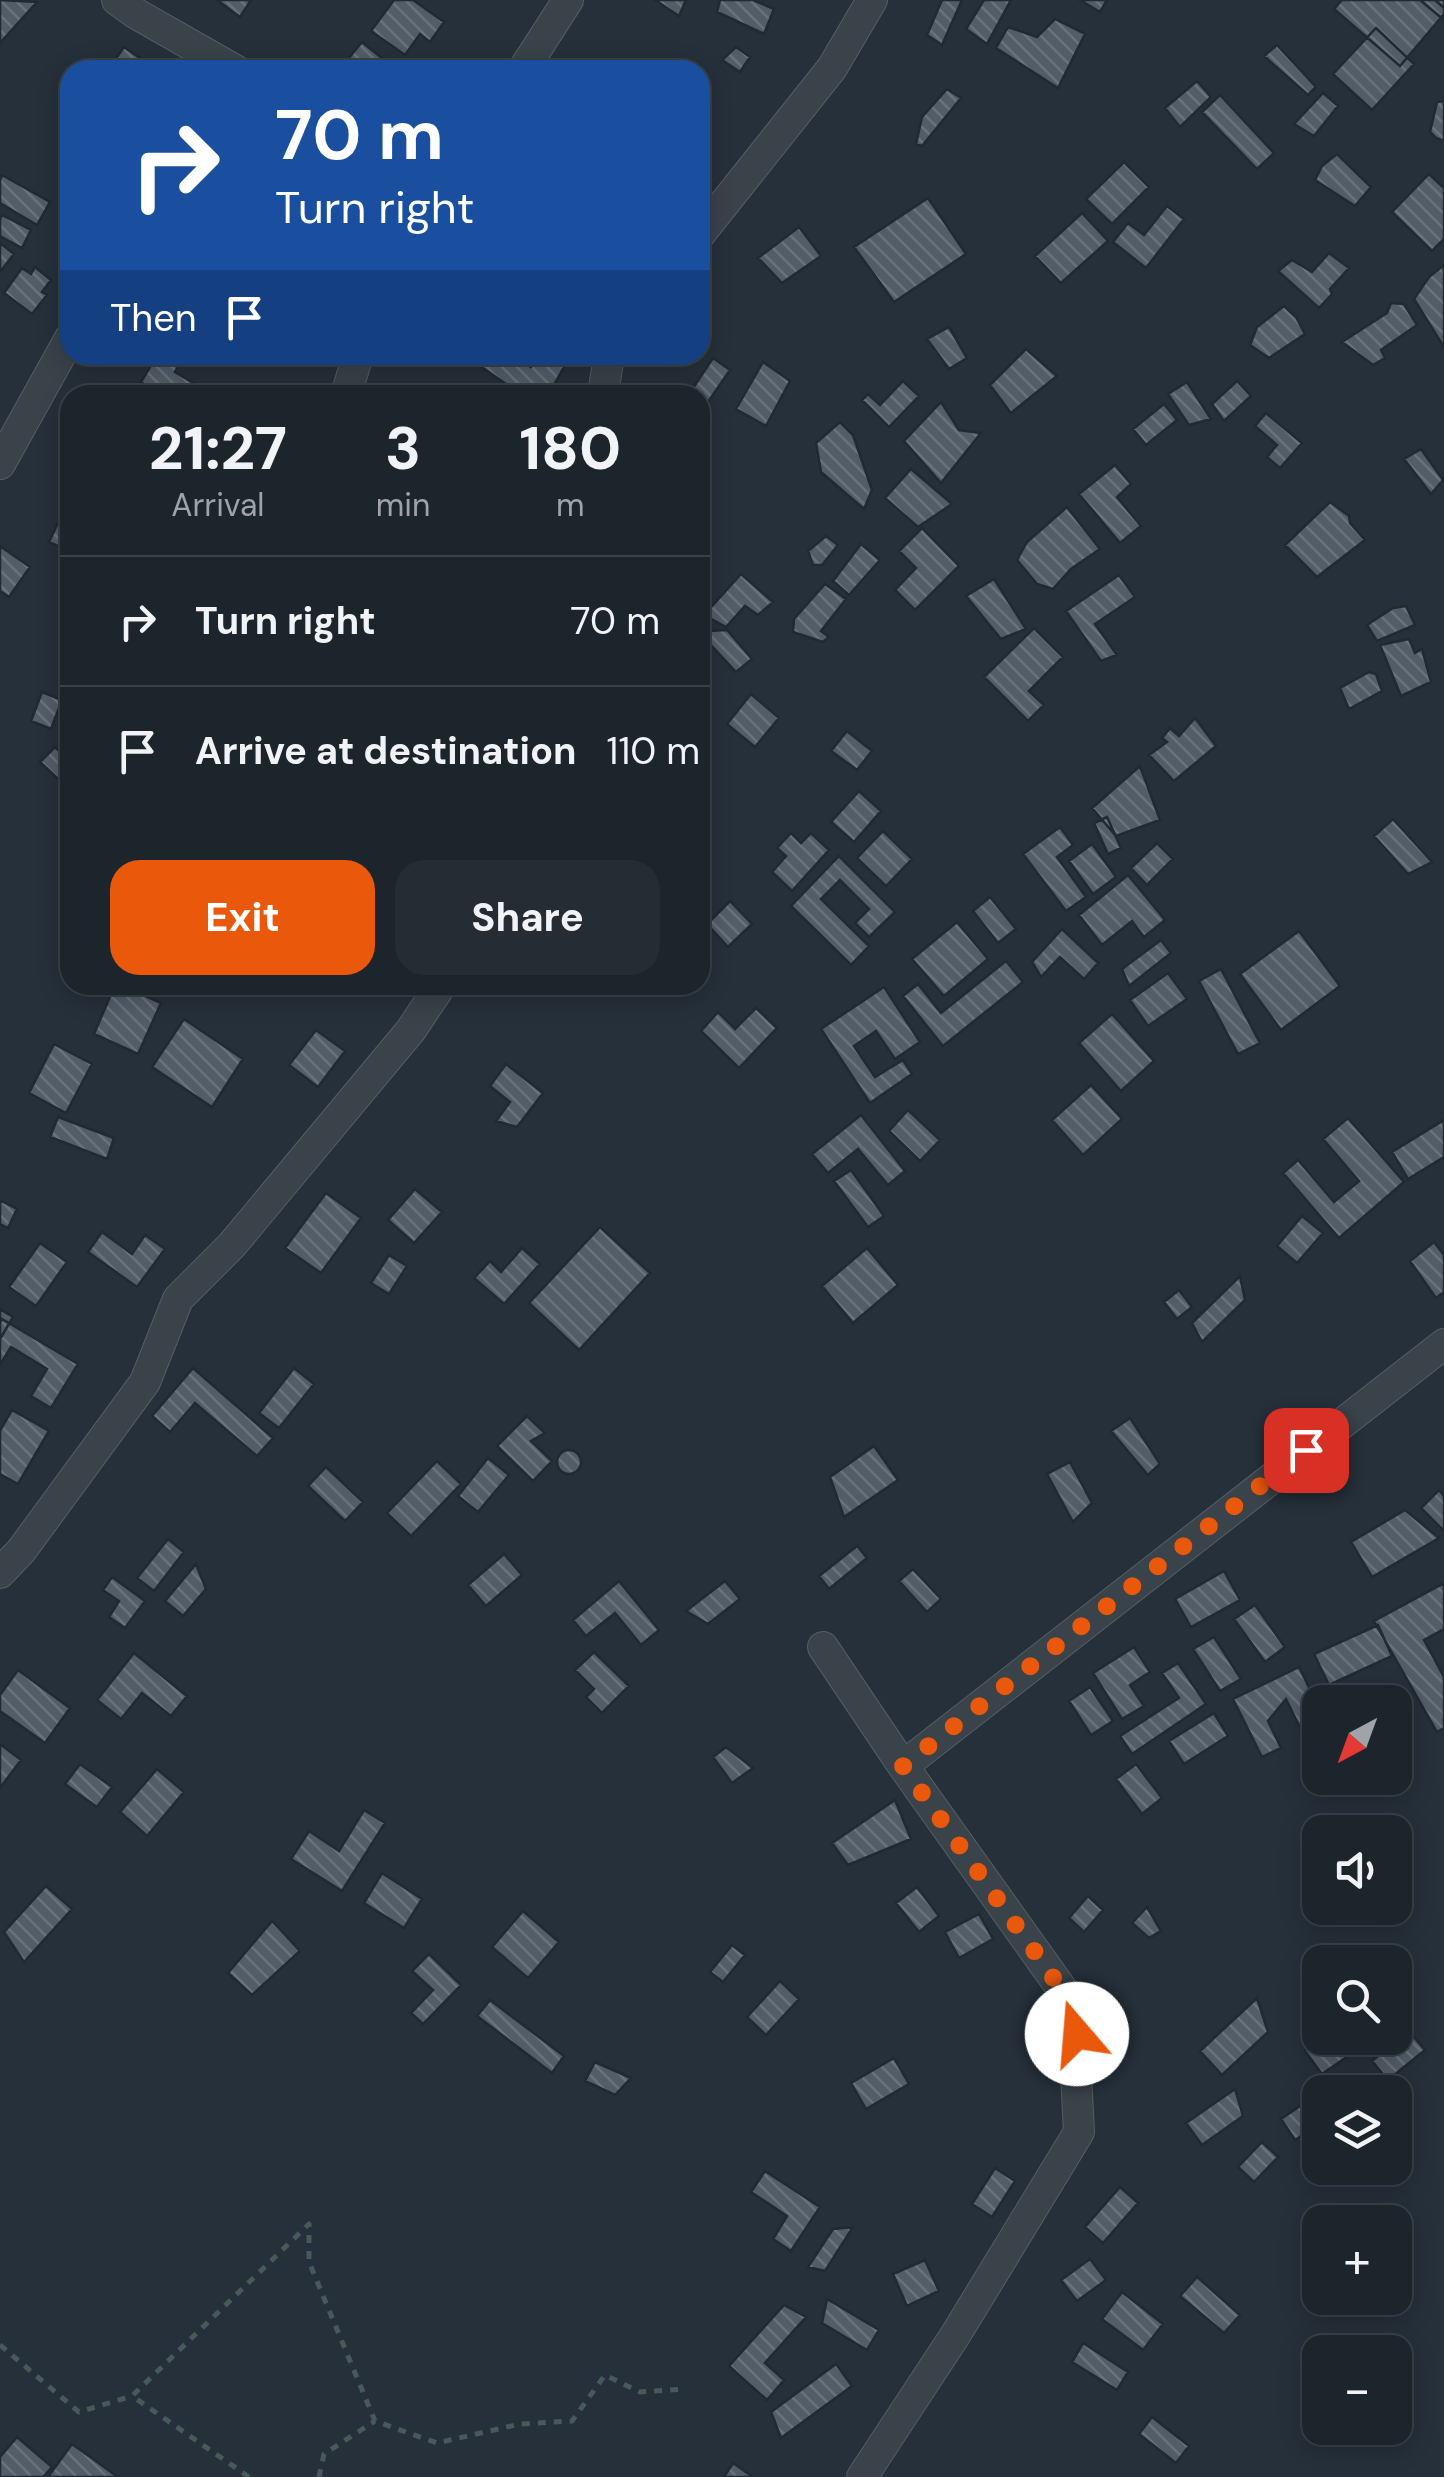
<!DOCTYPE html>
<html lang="en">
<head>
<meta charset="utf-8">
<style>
	:root { --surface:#1c242c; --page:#252c34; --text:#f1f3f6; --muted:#a0a4a9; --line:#3a4148; --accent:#ea580c }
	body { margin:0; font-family:"DM Sans",sans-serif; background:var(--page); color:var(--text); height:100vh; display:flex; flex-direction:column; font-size:38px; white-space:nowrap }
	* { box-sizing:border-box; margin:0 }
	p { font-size:32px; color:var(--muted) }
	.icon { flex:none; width:55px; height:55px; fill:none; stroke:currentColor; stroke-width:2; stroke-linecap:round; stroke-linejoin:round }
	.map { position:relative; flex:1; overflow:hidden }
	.details { position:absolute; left:60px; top:385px; width:650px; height:610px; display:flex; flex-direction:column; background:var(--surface); border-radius:30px; box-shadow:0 5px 25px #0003,0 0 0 2px var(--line) }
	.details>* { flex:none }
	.guide { position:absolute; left:60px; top:60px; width:650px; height:305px; border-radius:30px; box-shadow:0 5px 25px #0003,0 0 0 2px var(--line); background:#1a4fa0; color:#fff; overflow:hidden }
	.needle { width:65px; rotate:221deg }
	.fabs { position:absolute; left:1302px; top:1685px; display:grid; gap:20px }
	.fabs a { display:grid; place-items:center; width:110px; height:110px; border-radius:20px; background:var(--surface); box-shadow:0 5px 25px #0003,0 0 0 2px var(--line); font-size:50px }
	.pin { position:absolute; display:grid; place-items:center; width:85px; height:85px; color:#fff; margin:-42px; border-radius:20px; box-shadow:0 5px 15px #0006 }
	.me { position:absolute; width:110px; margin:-55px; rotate:342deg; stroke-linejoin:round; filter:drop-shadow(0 0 8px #0008) }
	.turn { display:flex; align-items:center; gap:35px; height:210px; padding:0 50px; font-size:45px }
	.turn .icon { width:130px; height:130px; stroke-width:2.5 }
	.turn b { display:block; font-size:70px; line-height:85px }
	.then { display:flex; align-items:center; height:95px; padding:0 50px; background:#0003; gap:20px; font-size:38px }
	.eta { display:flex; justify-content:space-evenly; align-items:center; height:170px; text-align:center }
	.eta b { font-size:60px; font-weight:700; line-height:70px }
	.cta { display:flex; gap:20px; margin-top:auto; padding:20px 50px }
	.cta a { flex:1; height:115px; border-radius:30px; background:var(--accent); color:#fff; font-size:40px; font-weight:700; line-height:115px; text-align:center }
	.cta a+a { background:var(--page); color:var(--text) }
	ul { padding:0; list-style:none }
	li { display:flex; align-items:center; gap:30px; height:130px; padding:0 50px; border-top:2px solid var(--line) }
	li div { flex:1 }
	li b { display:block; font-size:38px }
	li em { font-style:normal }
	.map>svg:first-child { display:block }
</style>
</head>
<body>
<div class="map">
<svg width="1444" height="2477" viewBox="0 0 1444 2477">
	<defs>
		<pattern id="building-back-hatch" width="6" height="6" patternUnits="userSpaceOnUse" patternTransform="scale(2.5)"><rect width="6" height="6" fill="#525d68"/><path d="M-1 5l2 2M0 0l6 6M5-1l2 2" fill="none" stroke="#69727c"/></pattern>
	</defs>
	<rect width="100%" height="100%" fill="#26303a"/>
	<path fill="url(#building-back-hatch)" stroke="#212931" stroke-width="2.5" d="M0 0 37 2 0 43Z
		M217 0H251L240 17Z
		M394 0H413L444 22 430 42 420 34 405 55 371 31Z
		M655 0H686L679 16Z
		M720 0H753L774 9 764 34 717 12Z
		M942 0H962L942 45 927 35Z
		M984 0H1011L987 44 966 29Z
		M1080 0H1107L1100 12Z
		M1342 0H1435L1444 8V14L1400 66 1334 9Z
		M1420 0H1444V20Z
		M1055 19 1085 34 1058 88 996 48 1008 27 1037 37Z
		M1376 28 1414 64 1372 110 1333 74Z
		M362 42 393 67 390 70H339Z
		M1277 45 1316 87 1308 95 1264 56Z
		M124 47 157 70H108Z
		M736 47 750 57 740 72 722 60Z
		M1197 81 1211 97 1180 127 1165 108Z
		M947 89 961 98 922 146 916 144 922 117Z
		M1323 93 1338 106 1314 136 1294 124Z
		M1220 95 1274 153 1257 169 1202 112Z
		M1444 101V141L1436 138 1430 132 1437 102Z
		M1337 154 1371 187 1355 206 1315 180 1322 166Z
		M1124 162 1149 187 1112 224 1086 199Z
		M1429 174 1444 188V239L1432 251 1392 212Z
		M2 175 50 202 37 225 0 203V180Z
		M928 198 966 254 894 302 854 247Z
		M1167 206 1184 219 1146 268 1113 242 1128 223 1144 235Z
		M70 207V230L60 224Z
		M1082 213 1108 241 1061 283 1035 256Z
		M2 215 31 230 22 248 0 236V219Z
		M799 227 821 256 782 283 758 258Z
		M0 243 14 254 0 272Z
		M1329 253 1349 268 1330 289 1332 294 1319 308 1278 271 1292 260 1312 272Z
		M1444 265V347L1414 299 1429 277Z
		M35 267 51 280 42 292 47 295 32 314 4 293 22 268 31 274Z
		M1391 303 1404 304 1417 325 1381 350 1385 358 1373 365 1342 342 1387 313Z
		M1284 306 1296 317 1305 334 1269 358 1250 345 1257 327Z
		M949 327 967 358 949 369 927 339Z
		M1026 349 1057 376 1011 413 990 385Z
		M157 355H184L175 372 195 384 188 395H163L141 382Z
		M464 355H511L531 367 539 355H571L548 395H522Z
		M713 358 730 370 706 405 700 401V395L689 394Z
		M763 362 790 381 766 426 736 409Z
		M903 381 919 396 889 427 862 400 868 394 880 405Z
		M1237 381 1251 396 1224 421 1212 404Z
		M1187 382 1211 419 1189 425 1168 394Z
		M941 402 959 430 981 433 941 483 904 441Z
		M1164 404 1177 420 1146 445 1133 429Z
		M1266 413 1302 443 1280 468 1267 457 1277 445 1255 426Z
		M840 422 853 435 872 490 864 509 821 472 816 443Z
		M1421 449 1443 480 1431 494 1404 459Z
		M1115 465 1131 484 1117 497 1141 526 1120 543 1079 494Z
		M911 469 952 504 918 527 885 498Z
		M1330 502 1349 516 1350 523 1365 540 1317 577 1285 545Z
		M1067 507 1100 549 1071 569 1053 589 1037 584 1017 560 1027 542Z
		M65 508 70 511V531L62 548 49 542Z
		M922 528 959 566 915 610 895 590 916 568 899 551Z
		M826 536 838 545 822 565H813L808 551Z
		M861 544 880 560 849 595 833 581Z
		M0 546 30 567 9 597 0 591Z
		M741 574 773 602 758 615 745 606 726 627 704 615Z
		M1119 575 1135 597 1095 624 1117 655 1101 661 1066 611Z
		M994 579 1026 629 1001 639 966 596Z
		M825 584 846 599 821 631 829 637 823 642 793 632 794 619Z
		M1406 606 1415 625 1377 641 1367 625 1393 608Z
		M1034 628 1063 657 1029 691 1044 705 1028 721 984 677Z
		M727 630 752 659 736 672 709 643V631Z
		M1409 639 1415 653 1422 649 1431 682 1401 696 1380 645Z
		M1369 672 1376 674 1382 691 1349 709 1340 688Z
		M42 692 62 700 51 729 31 721Z
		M751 694 779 718 755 747 727 724Z
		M1195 718 1216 746 1174 781 1149 755 1167 742 1162 738 1170 728 1179 736Z
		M847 731 872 751 857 770 831 751Z
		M55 747 70 761V790L40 762Z
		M1140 766 1160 820 1116 836 1092 808Z
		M859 791 881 811 854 842 831 822Z
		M1107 817 1121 848 1108 854 1094 823Z
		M1393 819 1432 862 1408 874 1374 836Z
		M1060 827 1073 845 1057 857 1086 897 1066 911 1023 854Z
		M883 831 912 859 886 886 857 858Z
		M791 833 801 843 811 833 829 850 792 891 772 872 786 856 777 848Z
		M1157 843 1173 859 1147 885 1131 868Z
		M1092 844 1116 877 1093 894 1069 861Z
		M839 856 895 912 869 937 855 923 869 909 840 880 821 899 869 946 851 965 791 906Z
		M1128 875 1165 920 1144 937 1132 921 1102 945 1079 915Z
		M990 897 1016 929 998 943 973 911Z
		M730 901 752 924 728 947 707 924Z
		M957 922 988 959 944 996 912 959Z
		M1062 929 1098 963 1084 979 1060 957 1041 977 1032 962Z
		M1299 931 1340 986 1281 1030 1240 974Z
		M1161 940 1171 953 1129 986 1122 969Z
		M1006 961 1023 982 943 1046 903 996 918 984 941 1013Z
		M1221 969 1260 1043 1238 1054 1199 981Z
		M1168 973 1187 999 1148 1026 1130 1000Z
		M115 985H121L161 1003 138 1054 94 1034Z
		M884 987 920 1042 895 1059 876 1031 854 1046 875 1077 903 1060 912 1074 870 1103 821 1029Z
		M756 1008 777 1028 739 1068 701 1031 718 1012 735 1029Z
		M1112 1014 1154 1061 1121 1091 1079 1043Z
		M184 1019 243 1059 212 1107 152 1067Z
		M316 1030 345 1051 318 1087 289 1065Z
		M54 1044 92 1064 66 1113 29 1093Z
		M506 1064 543 1093 517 1127 496 1121 510 1102 490 1086Z
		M1091 1085 1122 1119 1083 1155 1052 1120Z
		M908 1110 940 1140 920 1161 889 1131Z
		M861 1115 905 1171 888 1185 858 1149 828 1173 812 1154Z
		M58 1117 114 1138 107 1159 50 1137Z
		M1348 1118 1404 1182 1339 1238 1283 1173 1298 1160 1334 1202 1359 1181 1323 1139Z
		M1444 1120V1157L1408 1179 1392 1152Z
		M851 1170 884 1216 868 1227 834 1181Z
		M415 1189 442 1212 414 1243 388 1220Z
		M326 1193 361 1218 321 1273 285 1248Z
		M0 1200 17 1209 8 1228 0 1224Z
		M1302 1216 1323 1233 1297 1263 1277 1246Z
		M600 1227 650 1273 579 1350 529 1303Z
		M102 1232 132 1254 145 1235 165 1249 137 1287 88 1252Z
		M1434 1242 1444 1255V1292L1436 1298 1410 1261Z
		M40 1243 67 1262 36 1306 9 1287Z
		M522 1248 540 1264 504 1304 474 1278 490 1261 501 1272Z
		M867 1248 898 1285 853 1323 822 1286Z
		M389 1255 407 1266 389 1294 371 1283Z
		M1240 1276 1245 1300 1202 1342 1192 1323Z
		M1179 1290 1192 1307 1177 1319 1164 1302Z
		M0 1309 13 1317 0 1339Z
		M2 1319 78 1364 51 1408 31 1396 47 1369 11 1347 0 1365V1323Z
		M193 1368 273 1438 257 1456 195 1403 170 1432 152 1416Z
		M294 1368 314 1384 279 1428 259 1413Z
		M12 1410 49 1431 18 1484 0 1474V1431Z
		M527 1416 545 1433 531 1441 552 1461 533 1481 497 1446Z
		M1130 1418 1160 1464 1148 1475 1111 1431Z
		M874 1446 898 1480 844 1517 830 1477Z
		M557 1462a12 12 0 1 1 24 0a12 12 0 1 1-24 0Z
		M488 1458 509 1475 478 1512 458 1496Z
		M437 1461 461 1484 411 1536 387 1513Z
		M1070 1462 1092 1503 1073 1522 1047 1474Z
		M326 1467 363 1502 345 1521 308 1486Z
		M1439 1490 1444 1496V1531L1421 1508Z
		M1405 1510 1439 1538 1372 1577 1351 1542Z
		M168 1539 184 1552 154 1591 137 1578Z
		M857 1546 867 1558 829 1589 819 1576Z
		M504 1554 522 1575 486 1606 468 1585Z
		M196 1564 206 1589 183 1616 165 1601Z
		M913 1569 941 1599 927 1612 899 1581Z
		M1224 1571 1240 1600 1191 1627 1175 1599Z
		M112 1577 145 1601 125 1628 109 1617 119 1601 103 1590Z
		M619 1581 659 1630 641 1645 615 1613 586 1636 573 1620Z
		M725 1581 740 1599 708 1624 686 1611Z
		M1444 1583V1629L1424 1640 1444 1677V1728L1437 1732 1374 1621Z
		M1255 1605 1285 1647 1265 1662 1234 1619Z
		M1378 1625 1392 1656 1329 1685 1314 1654Z
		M1214 1637 1241 1679 1220 1691 1193 1649Z
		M1134 1647 1150 1672 1130 1685 1144 1706 1122 1719 1093 1673Z
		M594 1652 629 1686 602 1713 586 1697 594 1689 575 1670Z
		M134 1653 187 1696 171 1716 142 1693 121 1719 97 1700Z
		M1178 1663 1206 1704 1132 1754 1120 1736 1179 1698 1162 1673Z
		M1299 1667 1320 1710V1734L1306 1740 1286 1699 1268 1721 1281 1748 1262 1757 1233 1699Z
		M18 1670 70 1708 45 1743 0 1711V1695Z
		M1090 1687 1113 1721 1091 1735 1069 1701Z
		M1214 1713 1228 1736 1184 1764 1169 1741Z
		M0 1744 21 1760 0 1788Z
		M726 1747 753 1768 732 1783 713 1757Z
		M80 1764 112 1787 97 1807 65 1784Z
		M1136 1764 1162 1798 1142 1814 1116 1779Z
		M157 1769 184 1792 147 1836 120 1812Z
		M895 1800 911 1839 848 1865 832 1843Z
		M364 1810 385 1823 342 1891 291 1859 309 1831 339 1851Z
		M382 1873 422 1899 404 1928 364 1903Z
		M46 1886 72 1909 24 1962 4 1932Z
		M917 1887 939 1916 919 1932 896 1903Z
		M1088 1896 1103 1910 1084 1932 1069 1918Z
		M1147 1907 1161 1931 1149 1938 1132 1923Z
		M523 1911 559 1942 528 1978 492 1947Z
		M979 1914 993 1939 959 1958 945 1932Z
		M272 1921 300 1951 252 1995 228 1973Z
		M732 1945 745 1955 723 1982 710 1972Z
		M429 1954 461 1985 423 2024 411 2013 433 1990 412 1971Z
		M780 1981 799 1999 766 2035 747 2017Z
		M1257 1998 1268 2032 1222 2075 1200 2051Z
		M490 2000 564 2056 552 2073 477 2016Z
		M1408 2030 1425 2050 1388 2080 1372 2061Z
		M1324 2038H1367L1370 2041 1322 2074 1305 2051Z
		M894 2058 909 2084 866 2109 851 2083Z
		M595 2062 631 2078 615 2095 585 2081Z
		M1235 2089 1243 2116 1202 2145 1186 2123Z
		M1315 2096 1320 2103V2124L1295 2140 1281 2119Z
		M1262 2142 1278 2157 1254 2182 1238 2167Z
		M995 2168 1015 2181 992 2217 972 2204Z
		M765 2171 820 2207 791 2251 773 2239 787 2216 751 2192Z
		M1120 2187 1138 2203 1103 2243 1085 2227Z
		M853 2227 825 2271 808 2267 833 2229Z
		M1090 2259 1106 2280 1077 2301 1061 2280Z
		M925 2260 939 2291 907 2306 893 2274Z
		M1197 2277 1240 2315 1224 2333 1180 2296Z
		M1122 2292 1163 2324 1143 2350 1102 2319Z
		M827 2299 879 2330 867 2350 822 2323Z
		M784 2305 806 2317 765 2363 784 2380 767 2400 729 2366Z
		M1083 2343 1128 2372 1117 2390 1072 2362Z
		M836 2364 852 2386 781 2438 771 2412Z
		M1152 2417 1189 2446 1176 2463 1139 2434Z
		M17 2437 52 2467 43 2477H0V2457Z
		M72 2444 118 2477H48Z
		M733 2463 753 2477H724Z"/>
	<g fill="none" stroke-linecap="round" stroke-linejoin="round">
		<g stroke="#555d65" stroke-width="32">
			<path id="street" d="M117 0 135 13 235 70
				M523 70 568 0
				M700 234 832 68 872 0
				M346 395 358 355
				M603 395 609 355
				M0 464 70 338
				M0 1573 21 1551 145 1382 178 1299 232 1245 411 1030 441 985
				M823 1647 903 1766 1079 2013 1075 2055 1079 2132 956 2334 862 2477
				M903 1766 1444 1344"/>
		</g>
		<path stroke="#48595a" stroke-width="5" stroke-dasharray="8 8" stroke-linecap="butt" d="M0 2345 79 2412 132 2396
			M249 2477 132 2396 309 2224V2262L375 2421 437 2443 520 2424 572 2421 605 2375 640 2392 684 2389
			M319 2477 324 2454 375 2421"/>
		<use href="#street" stroke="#3a424a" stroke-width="30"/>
	</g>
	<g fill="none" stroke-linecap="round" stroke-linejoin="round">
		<path stroke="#ea580c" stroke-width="18" stroke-dasharray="0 32.4" d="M1077 2034 1079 2014 903 1766 1306 1450"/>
	</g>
</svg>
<div class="fabs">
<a><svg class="needle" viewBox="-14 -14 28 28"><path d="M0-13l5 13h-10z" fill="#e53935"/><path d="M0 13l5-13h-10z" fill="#a0a4a9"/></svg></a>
<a><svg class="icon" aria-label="sound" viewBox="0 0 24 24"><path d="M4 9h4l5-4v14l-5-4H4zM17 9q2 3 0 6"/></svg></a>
<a><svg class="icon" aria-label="search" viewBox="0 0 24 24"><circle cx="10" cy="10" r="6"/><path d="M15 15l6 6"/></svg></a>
<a><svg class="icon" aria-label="layers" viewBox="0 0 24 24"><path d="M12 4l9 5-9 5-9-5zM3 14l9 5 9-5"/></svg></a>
<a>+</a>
<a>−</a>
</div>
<div class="pin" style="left:1306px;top:1450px;background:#d93025"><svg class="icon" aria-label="arrive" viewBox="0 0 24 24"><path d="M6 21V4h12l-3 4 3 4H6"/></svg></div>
<svg class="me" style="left:1077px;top:2034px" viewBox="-20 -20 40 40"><circle r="19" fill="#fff"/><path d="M0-13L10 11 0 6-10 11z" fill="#ea580c"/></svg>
<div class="guide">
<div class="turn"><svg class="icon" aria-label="right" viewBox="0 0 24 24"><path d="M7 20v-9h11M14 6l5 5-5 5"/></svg><div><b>70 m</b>Turn right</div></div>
<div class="then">Then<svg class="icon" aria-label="arrive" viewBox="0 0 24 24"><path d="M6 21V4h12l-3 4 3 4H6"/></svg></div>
</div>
<section class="details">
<div class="eta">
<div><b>21:27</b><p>Arrival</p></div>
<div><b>3</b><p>min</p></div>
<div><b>180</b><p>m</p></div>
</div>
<ul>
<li><svg class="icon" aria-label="right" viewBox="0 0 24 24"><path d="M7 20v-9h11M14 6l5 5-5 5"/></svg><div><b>Turn right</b></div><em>70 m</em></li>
<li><svg class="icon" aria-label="arrive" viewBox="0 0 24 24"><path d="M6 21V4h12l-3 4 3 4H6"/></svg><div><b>Arrive at destination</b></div><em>110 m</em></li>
</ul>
<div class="cta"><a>Exit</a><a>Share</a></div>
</section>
</div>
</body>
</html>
